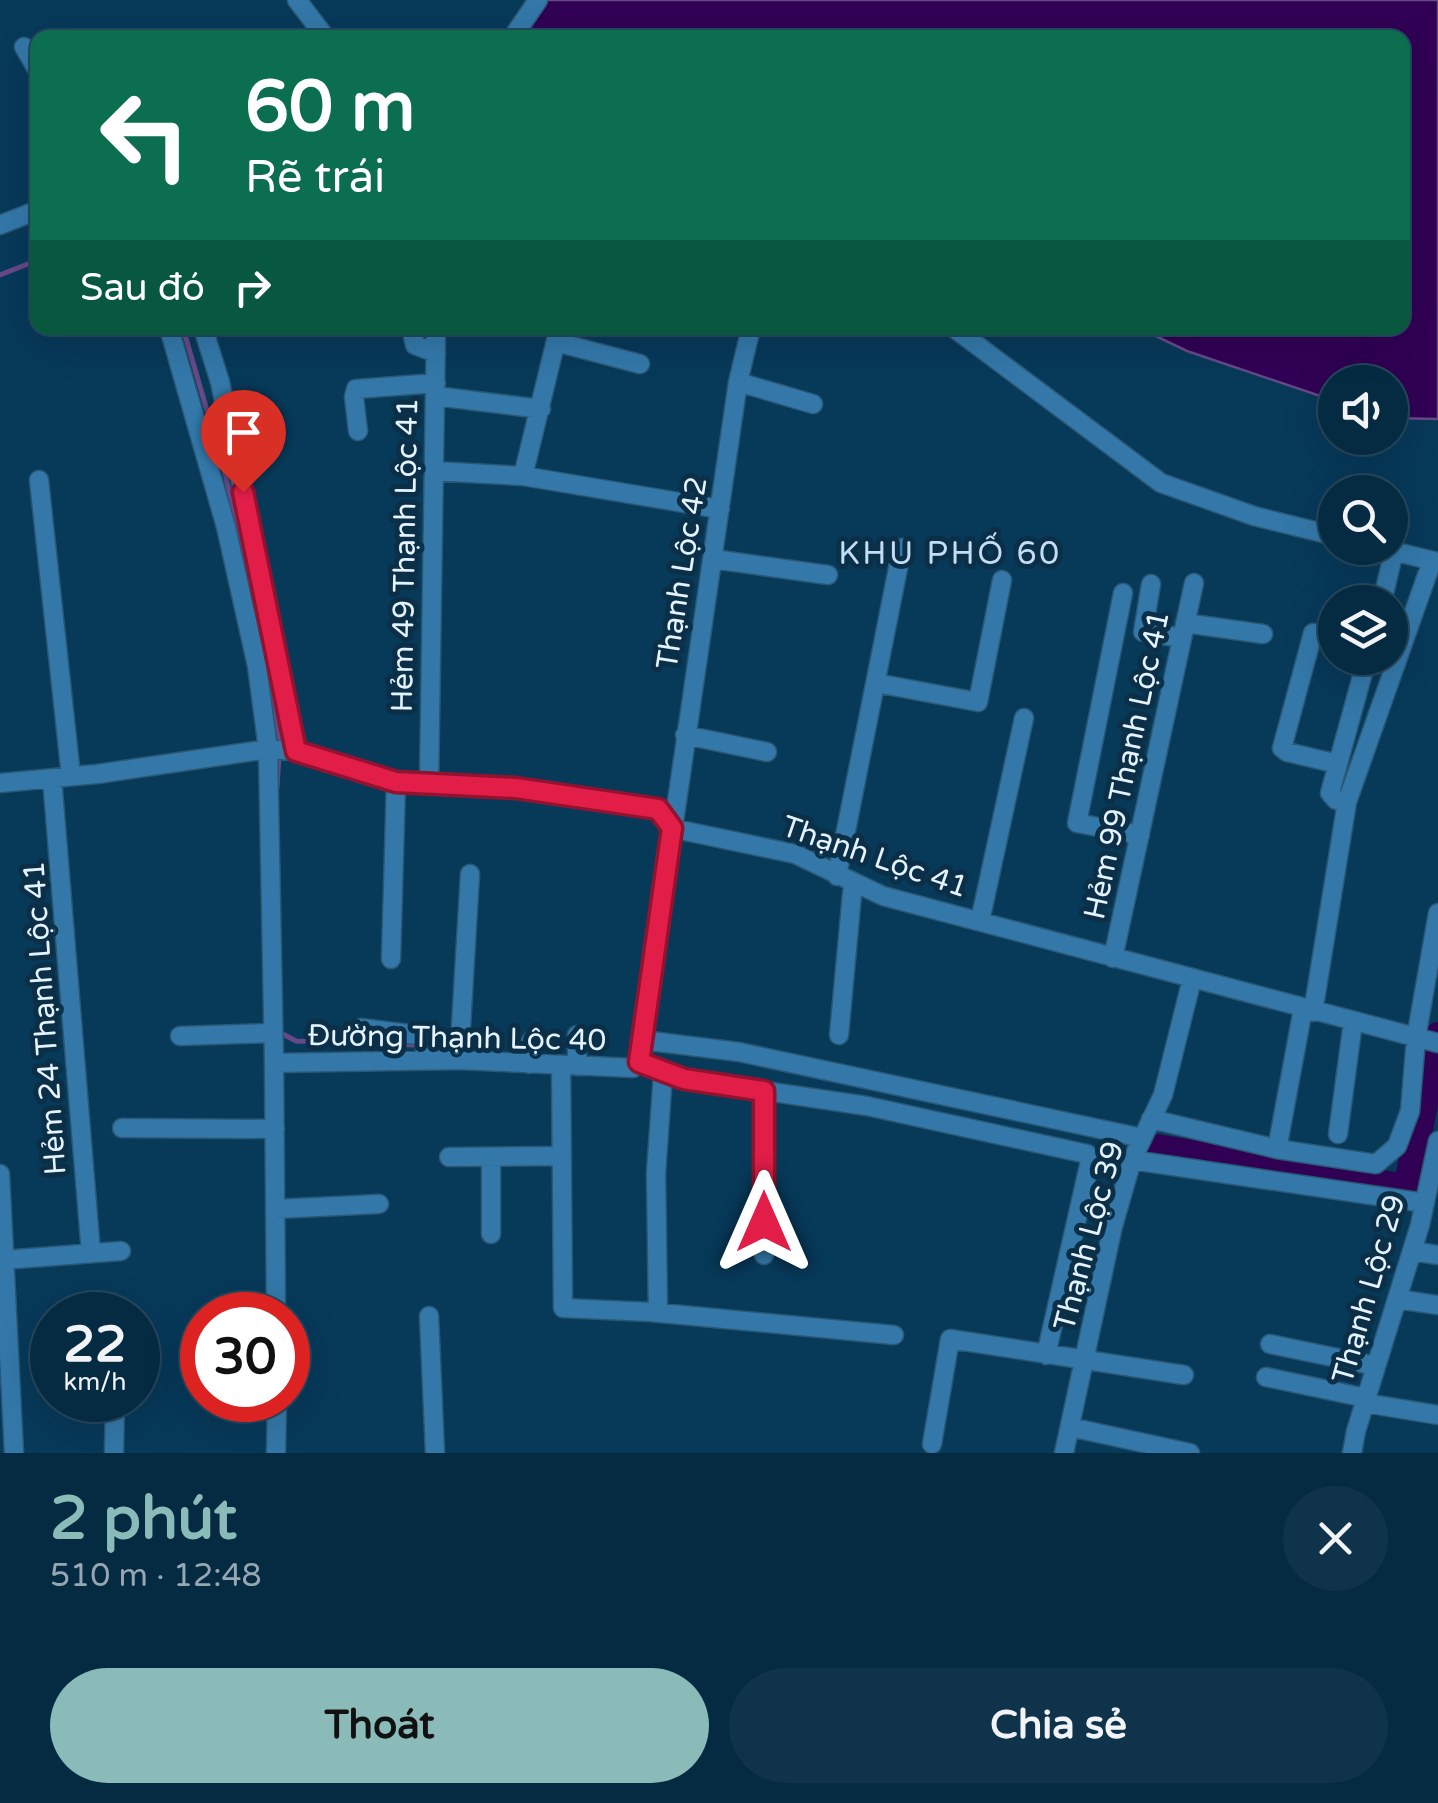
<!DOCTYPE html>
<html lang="vi">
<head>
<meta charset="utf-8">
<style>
	:root { --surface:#052b43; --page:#0e334a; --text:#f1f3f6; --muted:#97a7b2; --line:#26475c; --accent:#8bbbb9 }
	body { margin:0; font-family:"Varela Round",sans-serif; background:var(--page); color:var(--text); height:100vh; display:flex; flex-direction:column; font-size:38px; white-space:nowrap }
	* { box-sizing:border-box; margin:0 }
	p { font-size:32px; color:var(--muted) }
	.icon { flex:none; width:55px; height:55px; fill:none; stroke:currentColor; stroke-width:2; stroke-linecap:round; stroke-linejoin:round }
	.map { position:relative; height:1453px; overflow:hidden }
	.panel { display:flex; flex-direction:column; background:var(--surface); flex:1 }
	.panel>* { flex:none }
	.hud { position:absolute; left:30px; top:30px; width:1380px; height:305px; border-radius:20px; box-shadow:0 10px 40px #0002,0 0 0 2px var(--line); background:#0b6e4f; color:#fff; overflow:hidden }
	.fabs { position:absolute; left:1318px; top:365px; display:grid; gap:20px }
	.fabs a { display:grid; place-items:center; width:90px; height:90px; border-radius:50%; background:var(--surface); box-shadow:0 10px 40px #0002,0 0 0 2px var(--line); font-size:50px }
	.speed { position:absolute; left:30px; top:1292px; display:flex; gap:20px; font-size:50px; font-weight:700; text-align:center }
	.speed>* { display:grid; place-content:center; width:130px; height:130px; border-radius:50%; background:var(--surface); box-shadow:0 10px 40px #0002,0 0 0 2px var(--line); line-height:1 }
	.speed small { font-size:25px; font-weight:400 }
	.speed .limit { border:15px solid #d22; background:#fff; color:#111 }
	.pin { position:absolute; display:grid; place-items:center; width:85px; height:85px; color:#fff; margin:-102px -42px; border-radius:50% 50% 50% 0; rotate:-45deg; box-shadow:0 0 10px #0007 }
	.pin .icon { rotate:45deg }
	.me { position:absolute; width:110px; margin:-55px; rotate:0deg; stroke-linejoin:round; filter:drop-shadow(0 0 8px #0008) }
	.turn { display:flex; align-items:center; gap:35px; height:210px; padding:0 50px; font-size:45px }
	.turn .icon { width:130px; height:130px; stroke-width:2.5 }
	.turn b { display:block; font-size:70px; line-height:85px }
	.then { display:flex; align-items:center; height:95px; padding:0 50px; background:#0003; gap:20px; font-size:38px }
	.round { display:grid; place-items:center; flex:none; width:105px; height:105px; border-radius:52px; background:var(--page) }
	.headline { display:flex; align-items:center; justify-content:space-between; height:170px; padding:0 50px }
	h1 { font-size:60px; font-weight:700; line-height:75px; color:var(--accent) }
	.primary-button { display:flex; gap:20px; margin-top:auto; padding:20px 50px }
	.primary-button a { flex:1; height:115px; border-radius:60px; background:var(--accent); color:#111; font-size:40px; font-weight:700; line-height:115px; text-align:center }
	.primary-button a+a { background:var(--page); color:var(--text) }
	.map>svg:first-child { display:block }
</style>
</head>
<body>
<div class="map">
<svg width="1438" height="1453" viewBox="0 0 1438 1453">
	<rect width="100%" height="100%" fill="#073959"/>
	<path fill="#300054" stroke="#664987" stroke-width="2.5" d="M546 0H1438V419L1390 418V382H1335V401L1187 351 1139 328H1402V38H665L653 34 649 38H519Z"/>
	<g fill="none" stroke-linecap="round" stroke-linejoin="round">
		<path stroke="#664987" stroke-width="5" d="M0 275 38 260
			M183 328 224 469 256 611 280 740 277 788
			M281 1033 296 1041 413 1045"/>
		<path stroke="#300054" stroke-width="28" d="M1156 1148 1407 1188 1438 1036"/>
		<g stroke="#2a5774" stroke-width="21">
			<path id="minor" d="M297 0 326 38
				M512 38 538 0
				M24 47 38 71
				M0 225 38 210
				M169 328 226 527 257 666 268 749 274 1063
				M203 328 220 382 296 751
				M411 328 415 345 436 353
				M954 328 1161 483 1254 516 1335 536
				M556 342 640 364
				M738 382 813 404
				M435 396 541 409
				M358 431 354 397 356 389 436 383
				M434 471 523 476 559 328
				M523 476 720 509
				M39 480 71 776
				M1380 548 1438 562
				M713 559 828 575
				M1151 584 1143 632 1182 638
				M1123 593 1077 823 1140 835
				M1382 602 1394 551
				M1185 623 1263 634
				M1313 633 1282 748 1287 752 1338 764
				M876 683 978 702 1002 580
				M685 735 767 752
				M52 778 91 1253
				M0 783 97 774 268 749 296 751 396 782 516 788 658 809 671 828 795 854 883 896 1438 1043
				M429 784 436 328
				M1347 802 1336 800 1330 793 1367 658
				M837 876 902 548
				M980 921 1024 718
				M1113 958 1194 583
				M391 959 396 782
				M1313 1012 1347 802 1432 561
				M361 1028 425 1036V1060
				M577 1035V1066
				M839 1035 853 883
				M180 1036 272 1033
				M642 1040 739 1052 1142 1138
				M459 1060 470 874
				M639 1062 684 1079 867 1106 1087 1154 1090 1161 1046 1355
				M529 1064 531 1041
				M561 1065 563 1308 650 1312 894 1335
				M1151 1119 1277 1149 1376 1164 1397 1146 1410 1111 1416 1038 1438 913
				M122 1128 275 1129
				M1338 1134 1353 1022
				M1277 1149 1303 1009
				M449 1157 562 1156
				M491 1157V1234
				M1132 1160 1425 1203
				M0 1174 14 1453
				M276 1209 379 1204
				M1412 1251 1438 1255
				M764 1255V1091
				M3 1260 121 1251
				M1397 1299 1438 1305
				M658 1313 656 1173 663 1074
				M276 1315 274 1063 459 1060 633 1068 639 1062 738 382 751 328
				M429 1316 435 1453
				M1270 1344 1376 1366
				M1266 1377 1366 1398
				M1365 1403 1438 1415
				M1070 1427 1190 1453
				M932 1444 950 1339 1184 1375
				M114 1453 115 1400
				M276 1453 277 1400
				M1064 1453 1113 1226 1132 1160 1163 1095 1192 979
				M1352 1453 1356 1431 1420 1225 1438 1141"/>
		</g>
		<use href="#minor" stroke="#3378a9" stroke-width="18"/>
	</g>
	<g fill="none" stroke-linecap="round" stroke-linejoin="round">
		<g stroke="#92132f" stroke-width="25">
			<path id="route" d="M243 492 296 751 396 782 516 788 658 809 672 828 639 1062 684 1079 764 1091V1222"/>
		</g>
		<use href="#route" stroke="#e11d48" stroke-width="18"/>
	</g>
	<g text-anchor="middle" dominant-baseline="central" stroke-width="10" stroke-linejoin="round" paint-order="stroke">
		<g font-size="30" fill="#e4f3ff" stroke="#0b2f47">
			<text transform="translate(405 555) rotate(-89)">Hẻm 49 Thạnh Lộc 41</text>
			<text transform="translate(682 573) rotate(-81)">Thạnh Lộc 42</text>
			<text transform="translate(1127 765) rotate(-78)">Hẻm 99 Thạnh Lộc 41</text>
			<text transform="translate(875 857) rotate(19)">Thạnh Lộc 41</text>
			<text transform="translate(45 1018) rotate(-94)">Hẻm 24 Thạnh Lộc 41</text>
			<text transform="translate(457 1038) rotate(1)">Đường Thạnh Lộc 40</text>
			<text transform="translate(1089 1236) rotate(-75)">Thạnh Lộc 39</text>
			<text transform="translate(1369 1289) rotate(-74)">Thạnh Lộc 29</text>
		</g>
		<g font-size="32" letter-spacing="2.5" fill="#c2def6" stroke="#0b2f47">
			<text x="950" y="554">KHU PHỐ 60</text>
		</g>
	</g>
</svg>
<div class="fabs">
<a><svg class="icon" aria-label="sound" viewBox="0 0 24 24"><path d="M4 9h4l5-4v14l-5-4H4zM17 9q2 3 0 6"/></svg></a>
<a><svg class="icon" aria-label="search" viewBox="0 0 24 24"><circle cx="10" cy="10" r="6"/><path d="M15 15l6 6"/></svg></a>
<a><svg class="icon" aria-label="layers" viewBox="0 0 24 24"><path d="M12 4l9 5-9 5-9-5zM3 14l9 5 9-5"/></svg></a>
</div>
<div class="speed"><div>22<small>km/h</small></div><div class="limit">30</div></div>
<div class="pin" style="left:243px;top:492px;background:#d93025"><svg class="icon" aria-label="arrive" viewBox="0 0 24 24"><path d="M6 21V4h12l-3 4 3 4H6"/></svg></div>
<svg class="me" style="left:764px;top:1222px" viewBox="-20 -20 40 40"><path d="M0-17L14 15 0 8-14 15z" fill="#e11d48" stroke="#fff" stroke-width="4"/></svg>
<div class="hud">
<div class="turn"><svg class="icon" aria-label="left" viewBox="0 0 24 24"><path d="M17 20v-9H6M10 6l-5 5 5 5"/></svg><div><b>60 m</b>Rẽ trái</div></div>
<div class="then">Sau đó<svg class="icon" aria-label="right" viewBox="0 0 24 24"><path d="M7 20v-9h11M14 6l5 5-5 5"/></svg></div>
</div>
</div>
<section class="panel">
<div class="headline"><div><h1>2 phút</h1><p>510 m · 12:48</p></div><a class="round"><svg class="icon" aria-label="close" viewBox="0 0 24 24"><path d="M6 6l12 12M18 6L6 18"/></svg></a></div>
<div class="primary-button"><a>Thoát</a><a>Chia sẻ</a></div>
</section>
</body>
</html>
